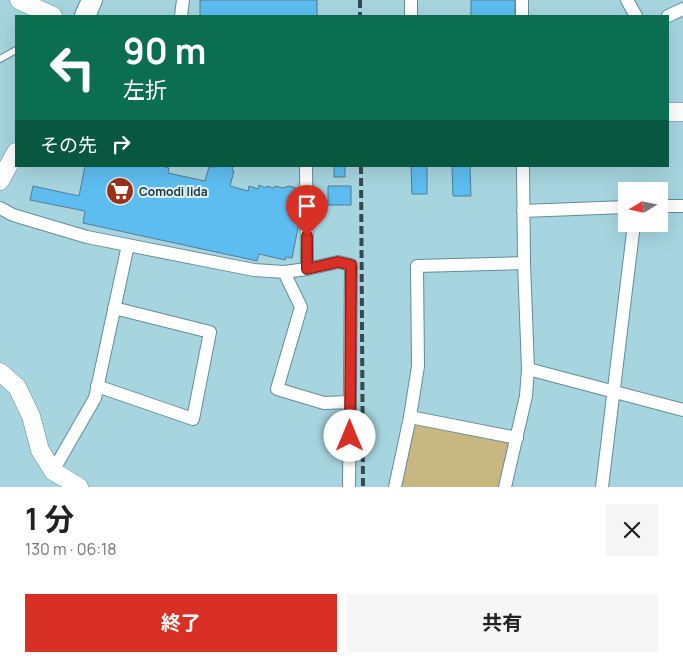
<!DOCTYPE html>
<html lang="ja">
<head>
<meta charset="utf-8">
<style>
	:root { --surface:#fff; --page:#f6f6f6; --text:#222; --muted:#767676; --accent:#d93025 }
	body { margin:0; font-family:Manrope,"Noto Sans JP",sans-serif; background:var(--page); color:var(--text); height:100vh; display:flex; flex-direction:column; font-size:19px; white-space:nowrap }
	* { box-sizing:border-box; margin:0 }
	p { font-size:16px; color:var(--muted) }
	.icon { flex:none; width:28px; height:28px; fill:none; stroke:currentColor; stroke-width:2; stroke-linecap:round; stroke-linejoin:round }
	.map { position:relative; height:487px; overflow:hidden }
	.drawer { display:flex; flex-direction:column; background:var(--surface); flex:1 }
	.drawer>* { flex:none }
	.guide { position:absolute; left:15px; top:15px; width:654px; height:152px; border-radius:0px; box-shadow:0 5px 20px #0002; background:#0b6e4f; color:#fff; overflow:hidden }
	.needle { width:32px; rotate:260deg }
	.controls { position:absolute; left:618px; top:182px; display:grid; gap:10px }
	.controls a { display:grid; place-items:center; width:50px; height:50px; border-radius:0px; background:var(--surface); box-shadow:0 5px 20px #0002; font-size:25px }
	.pin { position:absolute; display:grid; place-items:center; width:42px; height:42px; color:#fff; margin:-51px -21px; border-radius:50% 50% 50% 0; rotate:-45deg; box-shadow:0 0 5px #0007 }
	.pin .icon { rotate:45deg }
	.me { position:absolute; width:55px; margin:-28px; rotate:0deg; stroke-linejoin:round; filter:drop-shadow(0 0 4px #0008) }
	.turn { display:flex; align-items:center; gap:18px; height:105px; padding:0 25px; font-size:22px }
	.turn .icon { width:65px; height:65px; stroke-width:2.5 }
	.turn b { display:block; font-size:35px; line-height:42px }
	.then { display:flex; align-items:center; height:48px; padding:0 25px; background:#0003; gap:10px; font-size:19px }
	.round { display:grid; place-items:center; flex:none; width:52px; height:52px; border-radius:0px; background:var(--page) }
	.overview { display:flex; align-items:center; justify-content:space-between; height:85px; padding:0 25px }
	h1 { font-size:30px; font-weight:700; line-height:38px }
	.button { display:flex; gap:10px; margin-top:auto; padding:10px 25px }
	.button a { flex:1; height:58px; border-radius:0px; background:var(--accent); color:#fff; font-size:20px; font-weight:700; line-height:58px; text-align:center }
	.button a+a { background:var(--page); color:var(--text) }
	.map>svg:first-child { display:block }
</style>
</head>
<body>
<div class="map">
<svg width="683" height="487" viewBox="0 0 683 487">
	<rect width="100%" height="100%" fill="#a6d5e0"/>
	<path fill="#c7b882" d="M410 417 516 442 505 487H395Z"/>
	<path fill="#5dbdf1" stroke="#577b90" d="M200 0H317V16H200Z
		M471 0H515V16H471Z
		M85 166H162L169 168 168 173 205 181 209 167 233 166 232 171H234L230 186 248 191 249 186 258 189 259 185 266 188 267 186 274 188 275 186 283 188 289 186 296 188 295 193H299L293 221 299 223 292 258 286 257 285 260 259 254 257 261 83 223 85 211 30 200 33 186 79 196Z
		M334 166H345V177H334Z
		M411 166H427V194H412Z
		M452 166H470L471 196H453Z
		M328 186H351V205H328Z"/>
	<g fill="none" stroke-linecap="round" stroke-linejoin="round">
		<g stroke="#608d98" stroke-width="8">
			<path id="lane" d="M0 59 16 50"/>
		</g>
		<g stroke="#608d98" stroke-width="14">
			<path id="street" d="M522 0V16
				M627 0 636 16
				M181 16 183 0
				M411 16V0
				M668 16 683 9
				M306 166 307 269
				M659 206H683
				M0 208 13 215 87 237 254 270 284 272 307 269 338 262 351 265 349 487
				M523 211 626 207
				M284 272 301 307 277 389 324 403 350 402
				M528 369 683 410
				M97 386 193 419 210 332 114 308
				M410 417 517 438
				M53 471 95 398 128 245
				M395 487 410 417 418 366 417 266 524 263
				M505 487 526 396 528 369 524 263 523 166
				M602 487 634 224"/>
		</g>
		<g stroke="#608d98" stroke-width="19">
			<path id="secondary" d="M19 0 53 16
				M668 112H683
				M0 181 16 152
				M0 372 17 387 31 416 40 450 53 471 79 487"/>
		</g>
		<g stroke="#608d98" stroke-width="22">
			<path id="primary" d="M85 16 92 0"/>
		</g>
		<use href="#lane" stroke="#fff" stroke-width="6"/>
		<use href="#street" stroke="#fff" stroke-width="12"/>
		<use href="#secondary" stroke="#fff" stroke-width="18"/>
		<use href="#primary" stroke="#fff" stroke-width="20"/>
		<path stroke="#344a50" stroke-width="4" stroke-dasharray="8 4" stroke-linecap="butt" d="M360 0V16
			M361 166 363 487"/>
	</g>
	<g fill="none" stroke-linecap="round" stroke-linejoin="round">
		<g stroke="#8d1f18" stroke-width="12">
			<path id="route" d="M307 236V269L338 262 351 265 350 436"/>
		</g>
		<use href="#route" stroke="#d93025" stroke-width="9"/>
	</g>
	<defs>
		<g id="supermarket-disc" transform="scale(1.4375)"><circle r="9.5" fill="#9a3118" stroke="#daf1f7"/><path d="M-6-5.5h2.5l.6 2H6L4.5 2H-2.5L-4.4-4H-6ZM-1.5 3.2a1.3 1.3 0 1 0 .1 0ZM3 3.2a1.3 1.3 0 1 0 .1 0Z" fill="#fff"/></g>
	</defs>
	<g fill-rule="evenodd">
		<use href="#supermarket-disc" x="120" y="191"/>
	</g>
	<g text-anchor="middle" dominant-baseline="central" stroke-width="4" stroke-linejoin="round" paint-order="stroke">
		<g font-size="12" font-weight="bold" fill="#24373c" stroke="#daf1f7" text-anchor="start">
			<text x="139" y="191">Comodi Iida</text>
		</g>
	</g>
</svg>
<div class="controls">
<a><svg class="needle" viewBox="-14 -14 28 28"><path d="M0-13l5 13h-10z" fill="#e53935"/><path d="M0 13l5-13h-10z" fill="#767676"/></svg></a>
</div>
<div class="pin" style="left:307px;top:236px;background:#d93025"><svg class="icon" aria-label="arrive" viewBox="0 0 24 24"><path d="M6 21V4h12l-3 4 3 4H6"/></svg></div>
<svg class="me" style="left:350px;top:436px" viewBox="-20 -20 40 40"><circle r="19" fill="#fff"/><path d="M0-13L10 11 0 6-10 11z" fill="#d93025"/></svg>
<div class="guide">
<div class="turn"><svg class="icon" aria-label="left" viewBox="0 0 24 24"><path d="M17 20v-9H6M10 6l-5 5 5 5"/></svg><div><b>90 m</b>左折</div></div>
<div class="then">その先<svg class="icon" aria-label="right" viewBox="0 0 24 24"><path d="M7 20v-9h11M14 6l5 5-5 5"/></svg></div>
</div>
</div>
<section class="drawer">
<div class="overview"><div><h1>1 分</h1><p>130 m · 06:18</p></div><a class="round"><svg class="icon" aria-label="close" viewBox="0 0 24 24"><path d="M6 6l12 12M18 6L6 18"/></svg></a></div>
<div class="button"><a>終了</a><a>共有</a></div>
</section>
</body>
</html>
